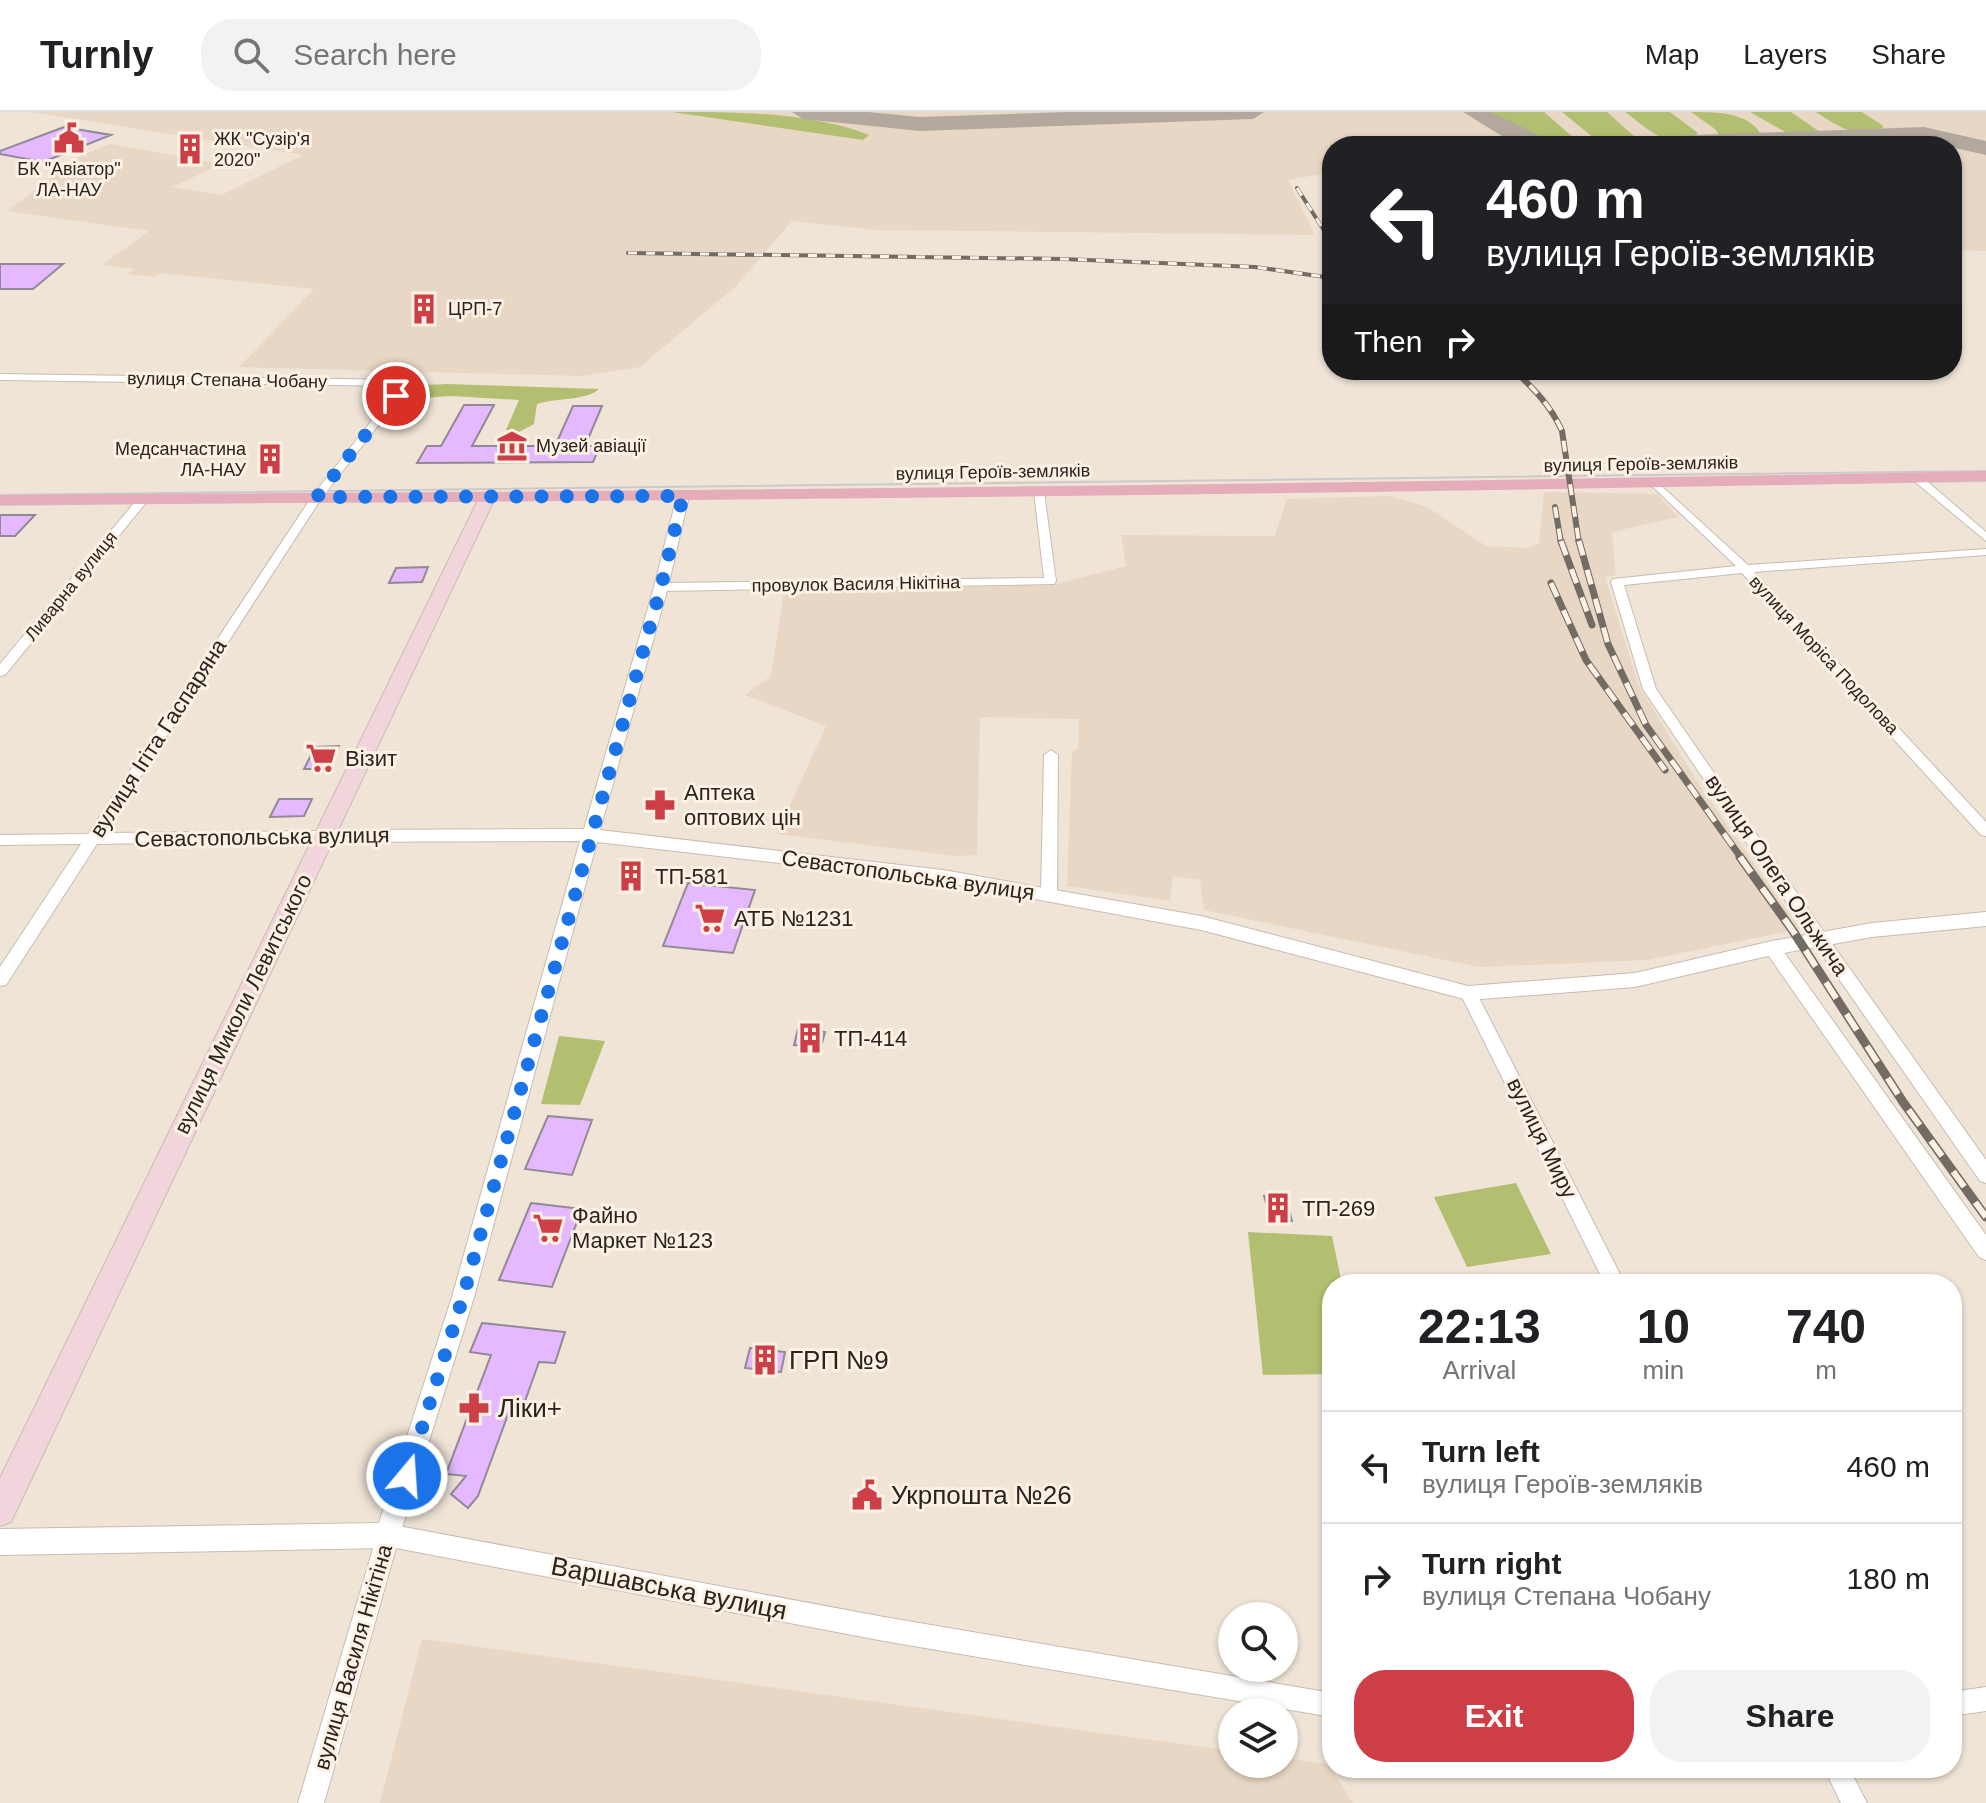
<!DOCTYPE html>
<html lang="en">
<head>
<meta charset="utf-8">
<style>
	:root { --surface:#fff; --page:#f2f2f2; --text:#202124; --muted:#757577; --line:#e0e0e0; --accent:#ce3e46 }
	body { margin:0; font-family:Helvetica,sans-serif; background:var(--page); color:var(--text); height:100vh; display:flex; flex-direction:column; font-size:30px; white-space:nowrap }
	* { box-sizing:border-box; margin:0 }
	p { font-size:26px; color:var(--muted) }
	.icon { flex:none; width:44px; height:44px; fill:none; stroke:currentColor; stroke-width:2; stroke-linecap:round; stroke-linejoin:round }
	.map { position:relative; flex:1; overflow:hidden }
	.sheet { position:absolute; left:1322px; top:1162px; width:640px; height:504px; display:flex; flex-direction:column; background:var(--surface); border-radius:32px; box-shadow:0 2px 6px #0004 }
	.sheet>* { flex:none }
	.top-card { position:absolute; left:1322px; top:24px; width:640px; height:244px; border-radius:32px; box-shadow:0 2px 6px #0004; background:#202124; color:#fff; overflow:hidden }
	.controls { position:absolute; left:1218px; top:1490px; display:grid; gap:16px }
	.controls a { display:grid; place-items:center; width:80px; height:80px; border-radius:50%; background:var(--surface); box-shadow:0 2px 6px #0004; font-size:40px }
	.pin { position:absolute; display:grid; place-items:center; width:68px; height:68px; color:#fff; margin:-34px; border:4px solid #fff; border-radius:50%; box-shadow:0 2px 8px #0007 }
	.me { position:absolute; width:88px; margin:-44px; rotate:18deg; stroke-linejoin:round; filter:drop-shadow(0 0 6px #0008) }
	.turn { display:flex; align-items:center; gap:28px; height:168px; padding:0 32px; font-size:36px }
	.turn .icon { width:104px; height:104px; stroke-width:2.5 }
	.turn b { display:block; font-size:56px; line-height:68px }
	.then { display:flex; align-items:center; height:76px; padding:0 32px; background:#0003; gap:16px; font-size:30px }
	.eta { display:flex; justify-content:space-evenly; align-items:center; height:136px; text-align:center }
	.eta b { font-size:48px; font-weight:700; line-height:56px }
	.action { display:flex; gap:16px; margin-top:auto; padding:16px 32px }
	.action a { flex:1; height:92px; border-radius:32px; background:var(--accent); color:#fff; font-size:32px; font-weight:700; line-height:92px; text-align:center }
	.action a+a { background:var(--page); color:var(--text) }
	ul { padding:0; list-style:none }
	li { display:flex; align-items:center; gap:24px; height:112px; padding:0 32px; border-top:2px solid var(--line) }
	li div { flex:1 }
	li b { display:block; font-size:30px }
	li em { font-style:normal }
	header { display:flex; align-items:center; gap:48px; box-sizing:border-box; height:112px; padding:0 40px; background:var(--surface); border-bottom:2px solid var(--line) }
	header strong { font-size:38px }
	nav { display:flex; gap:44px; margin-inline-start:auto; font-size:28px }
	.search { width:560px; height:72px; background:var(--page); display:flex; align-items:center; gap:20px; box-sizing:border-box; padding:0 28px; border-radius:32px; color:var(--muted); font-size:30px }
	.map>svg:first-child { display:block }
</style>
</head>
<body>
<header>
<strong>Turnly</strong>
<div class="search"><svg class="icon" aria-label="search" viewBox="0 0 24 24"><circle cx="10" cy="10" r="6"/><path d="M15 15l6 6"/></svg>Search here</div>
<nav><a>Map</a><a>Layers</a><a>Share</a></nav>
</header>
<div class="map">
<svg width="1986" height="1691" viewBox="0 0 1986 1691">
	<rect width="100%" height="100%" fill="#f0e4d7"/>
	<path fill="#e8d7c4" d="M31 0H1986V139L1952 138V34H1332V60L1288 68 1315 123 876 118 792 109 736 174 640 255 581 264 239 255 314 177 161 161 153 165 127 162 135 157 102 153 149 119 7 99 80 44 110 32 222 52 172 75 221 83 303 43Z
		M1544 380 1657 382 1678 405 1612 420 1616 464 1605 465 1639 574 1702 677 1800 817 1647 848 1479 855 1204 798 1200 768 1173 764 1170 789 1067 774 1072 640 1078 636 1079 607 980 605 977 743 957 744 777 722 826 614 745 583 771 564 784 479 1053 473 1126 454 1121 423 1275 424 1287 387 1389 384 1427 395 1486 434 1528 436 1539 431Z
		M422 1527 1232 1639V1652H1284V1646L1328 1652 1353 1691H380Z"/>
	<path fill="#b2bf71" d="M672 0C736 0 812 0 869 23L863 28Z
		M1487 0H1544L1574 26C1550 45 1507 14 1487 0Z
		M1562 0H1607L1635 25 1625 29 1599 30Z
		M1625 0H1670L1698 21C1673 44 1645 14 1625 0Z
		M1691 0C1716 0 1747 0 1760 21L1751 24 1720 25 1715 17Z
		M1750 0H1791L1820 20 1789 22Z
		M1816 0H1862L1882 13 1883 16C1857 28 1837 14 1816 0Z
		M447 272 599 277C587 289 553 286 537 292L534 312 519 320 506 318 519 288 451 284 421 286 415 280 426 273Z
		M559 924 605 929 580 993 541 992Z
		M1516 1071 1551 1142 1467 1155 1434 1085Z
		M1248 1120 1332 1124 1342 1172H1332V1262L1263 1263Z"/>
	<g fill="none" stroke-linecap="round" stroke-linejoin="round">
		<path fill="#b2a89e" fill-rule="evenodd" d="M792 0H868L920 5 1067 0H1264L1253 7 920 19 803 7Z
			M1463 0C1471 0 1481 0 1488 0 1496 1 1552 29 1556 34L1515 32Z
			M1924 15 1986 29V43L1924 29 1780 34H1573L1577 29 1585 27Z"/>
	</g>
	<path fill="#e4b9ff" stroke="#918996" stroke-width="2" d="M64 15 111 23 43 50 0 42V39Z
		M0 152H63L33 177H0Z
		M464 293H494L472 334H555L573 294H602L585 334H600L593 350 417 351 427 334H441Z
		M0 403H35L15 424H0Z
		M428 455 422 470 389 471 396 456Z
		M339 634 328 657H304L315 635Z
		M279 687H312L304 704 270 705Z
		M688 771 755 778 733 841 663 834Z
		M798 917 825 920 821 935 794 933Z
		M548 1004 592 1008 572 1063 525 1057Z
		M1285 1082 1292 1109 1272 1111 1264 1084Z
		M531 1091 582 1097 552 1175 499 1168Z
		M482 1211 565 1220 555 1251 539 1250 525 1289H513L478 1384 468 1396 451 1382 466 1364 446 1362 491 1243 470 1240Z
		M750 1236 785 1240 781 1260 745 1256Z"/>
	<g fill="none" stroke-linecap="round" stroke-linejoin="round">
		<g stroke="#c7bcb0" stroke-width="2">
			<path id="minor" d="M0 262 406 268 411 271 321 387 104 721 323 719 330 724 328 728 97 732 6 873 0 874V855L81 732 0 733V723L88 722 313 383 399 274 0 268Z
				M1914 365H1922L1986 420V429L1914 369Z
				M1656 369 1748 453 1986 437V443L1754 460 1986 710V724L1981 723 1742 461 1624 473 1656 577 1828 826 1986 1048V1071L1980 1069 1816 834 1643 577 1611 470 1613 467 1736 454 1652 374V370Z
				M1039 377 1044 380 1056 469 1054 472 661 479 655 475 661 471 1044 466 1034 380Z
				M139 385 149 387 5 563 0 564V552Z
				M1051 638 1058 643 1057 783 1049 789 1041 783 1044 643Z
				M1772 830 1778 832 1986 1123V1148L1979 1145 1766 840 1764 836 1766 832Z
				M1468 874 1474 876 1625 1172H1605L1460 881 1462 876Z
				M388 1412 884 1505 1332 1581V1605L884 1529 396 1436 324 1691H298L377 1423 380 1415Z
				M1986 1575V1599L1952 1604V1580Z
				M1824 1656H1849L1867 1691H1841Z"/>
		</g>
		<g stroke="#c7bcb0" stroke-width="2">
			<path id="tertiary" d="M683 380 689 384 668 475 600 718 943 758 1201 804 1468 874 1635 861 1772 829 1872 811 1986 800V814L1872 825 1772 843 1635 875 1468 888 1201 818 943 770 597 730 474 1185 397 1432 388 1436 0 1443V1417L379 1411 452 1185 580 729 323 730 315 724 323 718 584 717 654 475 677 384Z"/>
		</g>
		<g stroke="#c7bcb0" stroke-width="2">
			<path id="secondary" d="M487 381 495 386 11 1410 0 1414V1366L479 386Z"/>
		</g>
		<g stroke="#cccac9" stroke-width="2">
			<path id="primary" d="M1986 359V369C1324 383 662 389 0 393V383C662 379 1324 373 1986 359Z"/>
		</g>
		<use href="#minor" fill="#fff" fill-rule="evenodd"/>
		<use href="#tertiary" fill="#fff" fill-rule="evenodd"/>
		<use href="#secondary" fill="#f2d5dc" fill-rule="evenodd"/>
		<use href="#primary" fill="#e5acb9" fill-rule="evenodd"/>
		<g stroke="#736c64" stroke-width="4">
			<path id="rail-far3" d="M1297 76 1332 131
				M628 141 1063 147 1255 155 1332 166"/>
		</g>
		<g stroke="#736c64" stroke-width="6">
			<path id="rail-far2" d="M1514 258C1534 277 1551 294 1562 319L1579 431
				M1555 395 1561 431"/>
		</g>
		<g stroke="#736c64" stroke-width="7">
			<path id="rail-far1" d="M1561 429 1592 513
				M1579 429 1608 532 1646 613 1742 747
				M1551 471 1586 548 1665 658"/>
		</g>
		<g stroke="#736c64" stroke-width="9">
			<path id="rail" d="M1740 745 1793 819 1903 990 1986 1105"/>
		</g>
		<use href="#rail-far3" stroke="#fdf1e4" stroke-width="3" stroke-dasharray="9" stroke-linecap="butt"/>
		<use href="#rail-far2" stroke="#fdf1e4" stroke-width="4" stroke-dasharray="11" stroke-linecap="butt"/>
		<use href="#rail-far1" stroke="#fdf1e4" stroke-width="5" stroke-dasharray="15" stroke-linecap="butt"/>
		<use href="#rail" stroke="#fdf1e4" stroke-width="6" stroke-dasharray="19" stroke-linecap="butt"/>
	</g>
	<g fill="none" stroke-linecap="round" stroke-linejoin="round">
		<path stroke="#1a73e8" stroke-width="14" stroke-dasharray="0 25.2" d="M396 284 317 385 683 384 661 475 463 1185 407 1364"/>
	</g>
	<defs>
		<g id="civic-bare" transform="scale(2.4)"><path d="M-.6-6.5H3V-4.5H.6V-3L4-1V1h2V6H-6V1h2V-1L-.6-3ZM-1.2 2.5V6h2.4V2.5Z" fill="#ce3e46" stroke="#fdf1e4" stroke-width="2.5" paint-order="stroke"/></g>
		<g id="building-bare" transform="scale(2.4)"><path d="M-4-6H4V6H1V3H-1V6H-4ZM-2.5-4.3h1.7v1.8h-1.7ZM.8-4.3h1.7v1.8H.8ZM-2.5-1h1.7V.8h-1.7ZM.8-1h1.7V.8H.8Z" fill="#ce3e46" stroke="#fdf1e4" stroke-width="2.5" paint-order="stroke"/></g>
		<g id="museum-bare" transform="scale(2.4)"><path d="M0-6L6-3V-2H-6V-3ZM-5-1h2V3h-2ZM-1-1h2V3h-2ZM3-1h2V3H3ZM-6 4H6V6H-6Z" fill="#ce3e46" stroke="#fdf1e4" stroke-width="2.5" paint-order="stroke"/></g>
		<g id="supermarket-bare" transform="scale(2.4)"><path d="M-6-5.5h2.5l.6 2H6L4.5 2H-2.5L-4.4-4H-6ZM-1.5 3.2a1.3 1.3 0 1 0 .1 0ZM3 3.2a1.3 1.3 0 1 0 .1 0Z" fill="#ce3e46" stroke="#fdf1e4" stroke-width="2.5" paint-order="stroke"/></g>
		<g id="pharmacy-bare" transform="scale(2.4)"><path d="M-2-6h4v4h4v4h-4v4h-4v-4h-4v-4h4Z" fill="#ce3e46" stroke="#fdf1e4" stroke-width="2.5" paint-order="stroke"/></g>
	</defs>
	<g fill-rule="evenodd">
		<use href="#civic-bare" x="69" y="26"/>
		<use href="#building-bare" x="190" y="37"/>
		<use href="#building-bare" x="424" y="197"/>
		<use href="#museum-bare" x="512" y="334"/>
		<use href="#building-bare" x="270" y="347"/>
		<use href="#supermarket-bare" x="321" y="646"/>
		<use href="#pharmacy-bare" x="660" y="693"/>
		<use href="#building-bare" x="631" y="764"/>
		<use href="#supermarket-bare" x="710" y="806"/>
		<use href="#building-bare" x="810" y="926"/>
		<use href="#building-bare" x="1278" y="1096"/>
		<use href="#supermarket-bare" x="548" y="1116"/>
		<use href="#building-bare" x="765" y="1248"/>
		<use href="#pharmacy-bare" x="474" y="1296"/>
		<use href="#civic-bare" x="867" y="1383"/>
	</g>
	<g text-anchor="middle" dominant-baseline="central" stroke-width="6" stroke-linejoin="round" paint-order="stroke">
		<g font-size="18" fill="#292420" stroke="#fdf1e4" text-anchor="start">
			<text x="214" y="27">ЖК "Сузір'я<tspan x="214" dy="21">2020"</tspan></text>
			<text x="69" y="57" text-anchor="middle">БК "Авіатор"<tspan x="69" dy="21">ЛА-НАУ</tspan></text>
			<text x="448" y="197">ЦРП-7</text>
			<text x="536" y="334">Музей авіації</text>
			<text x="246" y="337" text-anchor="end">Медсанчастина<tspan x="246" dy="21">ЛА-НАУ</tspan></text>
		</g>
		<g font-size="18" fill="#292420" stroke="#fdf1e4">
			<text transform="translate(227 268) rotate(1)">вулиця Степана Чобану</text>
			<text transform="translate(1641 352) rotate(-1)">вулиця Героїв-земляків</text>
			<text transform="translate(993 360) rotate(-1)">вулиця Героїв-земляків</text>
			<text transform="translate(856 472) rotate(-1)">провулок Василя Нікітіна</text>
			<text transform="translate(71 474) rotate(-51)">Ливарна вулиця</text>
			<text transform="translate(1824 543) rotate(47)">вулиця Моріса Подолова</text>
		</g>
		<g font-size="22" fill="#292420" stroke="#fdf1e4">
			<text transform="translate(158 626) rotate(-57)">вулиця Ігіта Гаспаряна</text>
			<text transform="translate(262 725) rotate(-1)">Севастопольська вулиця</text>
			<text transform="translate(908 763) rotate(8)">Севастопольська вулиця</text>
			<text transform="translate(1777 763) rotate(56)">вулиця Олега Ольжича</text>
			<text transform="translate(243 892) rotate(-64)">вулиця Миколи Левитського</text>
			<text transform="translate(1542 1026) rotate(64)">вулиця Миру</text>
			<text transform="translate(353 1545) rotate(-74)">вулиця Василя Нікітіна</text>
		</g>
		<g font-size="22" fill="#292420" stroke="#fdf1e4" text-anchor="start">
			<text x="345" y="646">Візит</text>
			<text x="684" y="680">Аптека<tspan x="684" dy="25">оптових цін</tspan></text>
			<text x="655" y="764">ТП-581</text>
			<text x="734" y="806">АТБ №1231</text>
			<text x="834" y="926">ТП-414</text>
			<text x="1302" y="1096">ТП-269</text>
			<text x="572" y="1103">Файно<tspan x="572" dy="25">Маркет №123</tspan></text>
		</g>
		<g font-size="26" fill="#292420" stroke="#fdf1e4" text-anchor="start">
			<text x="789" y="1248">ГРП №9</text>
			<text x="498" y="1296">Ліки+</text>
			<text x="891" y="1383">Укрпошта №26</text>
		</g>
		<g font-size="26" fill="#292420" stroke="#fdf1e4">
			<text transform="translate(669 1476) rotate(11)">Варшавська вулиця</text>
		</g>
	</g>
</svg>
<div class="controls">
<a><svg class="icon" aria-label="search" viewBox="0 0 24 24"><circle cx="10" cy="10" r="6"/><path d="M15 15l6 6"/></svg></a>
<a><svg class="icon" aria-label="layers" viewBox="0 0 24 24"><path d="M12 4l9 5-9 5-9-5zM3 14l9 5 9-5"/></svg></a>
</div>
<div class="pin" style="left:396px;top:284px;background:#d93025"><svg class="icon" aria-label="arrive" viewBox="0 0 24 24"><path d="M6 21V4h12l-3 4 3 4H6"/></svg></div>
<svg class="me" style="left:407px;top:1364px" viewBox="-20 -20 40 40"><circle r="17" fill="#1a73e8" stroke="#fff" stroke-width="3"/><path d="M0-11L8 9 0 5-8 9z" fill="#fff"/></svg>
<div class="top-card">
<div class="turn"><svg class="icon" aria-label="left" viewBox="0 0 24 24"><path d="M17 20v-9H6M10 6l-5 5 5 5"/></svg><div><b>460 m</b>вулиця Героїв-земляків</div></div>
<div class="then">Then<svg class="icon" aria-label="right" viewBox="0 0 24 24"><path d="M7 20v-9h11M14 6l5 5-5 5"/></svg></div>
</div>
<section class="sheet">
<div class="eta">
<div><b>22:13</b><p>Arrival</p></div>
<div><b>10</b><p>min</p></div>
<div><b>740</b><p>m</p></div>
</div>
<ul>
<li><svg class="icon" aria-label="left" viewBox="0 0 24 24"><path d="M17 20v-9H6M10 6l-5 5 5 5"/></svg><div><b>Turn left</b><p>вулиця Героїв-земляків</p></div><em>460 m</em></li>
<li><svg class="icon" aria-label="right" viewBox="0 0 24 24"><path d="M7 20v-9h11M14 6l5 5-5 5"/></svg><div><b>Turn right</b><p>вулиця Степана Чобану</p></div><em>180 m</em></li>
</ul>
<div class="action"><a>Exit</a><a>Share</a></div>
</section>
</div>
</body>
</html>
